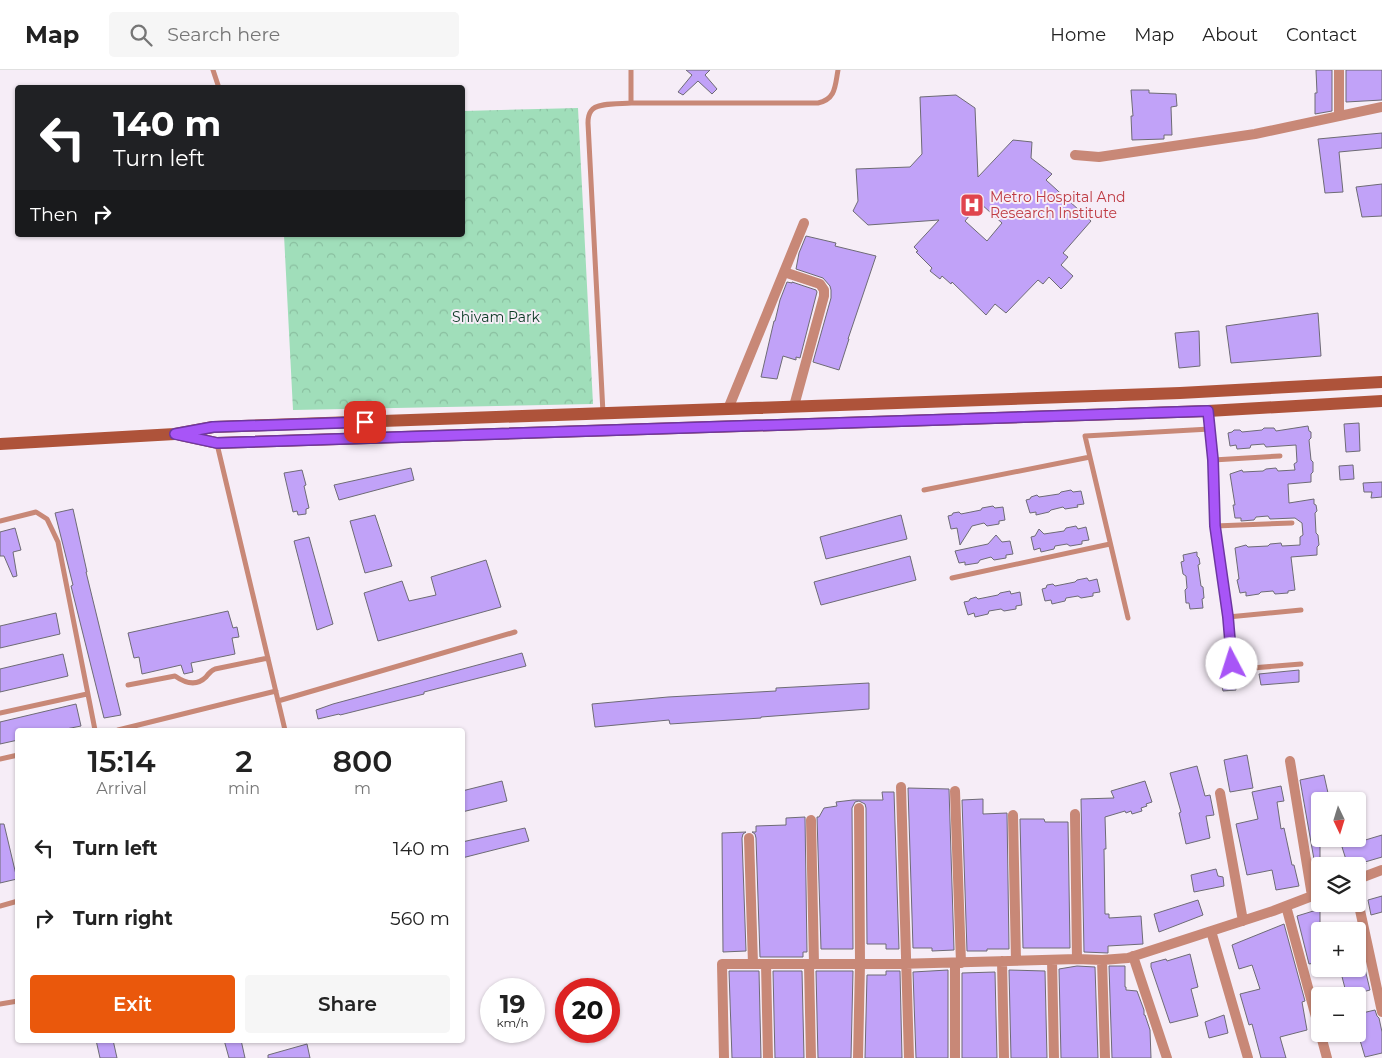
<!DOCTYPE html>
<html lang="en">
<head>
<meta charset="utf-8">
<style>
	:root { --surface:#fff; --page:#f6f6f6; --text:#222; --muted:#767676; --line:#e0e0e0; --accent:#ea580c }
	body { margin:0; font-family:Montserrat,sans-serif; background:var(--page); color:var(--text); height:100vh; display:flex; flex-direction:column; font-size:19px; white-space:nowrap }
	* { box-sizing:border-box; margin:0 }
	p { font-size:16px; color:var(--muted) }
	.icon { flex:none; width:28px; height:28px; fill:none; stroke:currentColor; stroke-width:2; stroke-linecap:round; stroke-linejoin:round }
	.map { position:relative; flex:1; overflow:hidden }
	.drawer { position:absolute; left:15px; top:658px; width:450px; height:315px; display:flex; flex-direction:column; background:var(--surface); border-radius:5px; box-shadow:0 1px 4px #0004 }
	.drawer>* { flex:none }
	.hud { position:absolute; left:15px; top:15px; width:450px; height:152px; border-radius:5px; box-shadow:0 1px 4px #0004; background:#202124; color:#fff; overflow:hidden }
	.needle { width:32px; rotate:176deg }
	.controls { position:absolute; left:1311px; top:722px; display:grid; gap:10px }
	.controls a { display:grid; place-items:center; width:55px; height:55px; border-radius:5px; background:var(--surface); box-shadow:0 1px 4px #0004; font-size:25px }
	.speed { position:absolute; left:480px; top:908px; display:flex; gap:10px; font-size:25px; font-weight:700; text-align:center }
	.speed>* { display:grid; place-content:center; width:65px; height:65px; border-radius:50%; background:var(--surface); box-shadow:0 1px 4px #0004; line-height:1 }
	.speed small { font-size:12px; font-weight:400 }
	.speed .limit { border:8px solid #d22; background:#fff; color:#111 }
	.pin { position:absolute; display:grid; place-items:center; width:42px; height:42px; color:#fff; margin:-21px; border-radius:10px; box-shadow:0 2px 8px #0006 }
	.me { position:absolute; width:55px; margin:-28px; rotate:355deg; stroke-linejoin:round; filter:drop-shadow(0 0 4px #0008) }
	.turn { display:flex; align-items:center; gap:18px; height:105px; padding:0 15px; font-size:22px }
	.turn .icon { width:65px; height:65px; stroke-width:2.5 }
	.turn b { display:block; font-size:35px; line-height:42px }
	.then { display:flex; align-items:center; height:48px; padding:0 15px; background:#0003; gap:10px; font-size:19px }
	.eta { display:flex; justify-content:space-evenly; align-items:center; height:85px; text-align:center }
	.eta b { font-size:30px; font-weight:600; line-height:35px }
	.cta { display:flex; gap:10px; margin-top:auto; padding:10px 15px }
	.cta a { flex:1; height:58px; border-radius:5px; background:var(--accent); color:#fff; font-size:20px; font-weight:600; line-height:58px; text-align:center }
	.cta a+a { background:var(--page); color:var(--text) }
	ul { padding:0; list-style:none }
	li { display:flex; align-items:center; gap:15px; height:70px; padding:0 15px }
	li div { flex:1 }
	li b { display:block; font-size:19px }
	li em { font-style:normal }
	header { display:flex; align-items:center; gap:30px; box-sizing:border-box; height:70px; padding:0 25px; background:var(--surface); border-bottom:1px solid var(--line) }
	header strong { font-size:24px }
	nav { display:flex; gap:28px; margin-inline-start:auto; font-size:18px }
	.search { width:350px; height:45px; background:var(--page); display:flex; align-items:center; gap:12px; box-sizing:border-box; padding:0 18px; border-radius:5px; color:var(--muted); font-size:19px }
	.map>svg:first-child { display:block }
</style>
</head>
<body>
<header>
<strong>Map</strong>
<div class="search"><svg class="icon" aria-label="search" viewBox="0 0 24 24"><circle cx="10" cy="10" r="6"/><path d="M15 15l6 6"/></svg>Search here</div>
<nav><a>Home</a><a>Map</a><a>About</a><a>Contact</a></nav>
</header>
<div class="map">
<svg width="1382" height="988" viewBox="0 0 1382 988">
	<defs>
		<pattern id="park-crowns" width="20" height="18" patternUnits="userSpaceOnUse" patternTransform="scale(1.25)"><rect width="20" height="18" fill="#a0deba"/><path d="M2 6a3 3 0 1 1 6 0M12 15a3 3 0 1 1 6 0" fill="none" stroke="#8abfa0"/></pattern>
	</defs>
	<rect width="100%" height="100%" fill="#f6edf7"/>
	<path fill="url(#park-crowns)" d="M578 38 593 334 293 340 284 165H462L463 41Z"/>
	<path fill="#c1a2f8" stroke="#6e6b75" fill-rule="evenodd" d="M686 0H710L705 5 717 19 712 24 698 11 683 25 678 22 692 5Z
		M1316 0H1332V41L1315 44V23H1317Z
		M1346 0H1382V30L1346 32Z
		M1131 20H1149V23L1176 24 1177 36 1171 37 1172 65H1164V69L1132 70 1131 46H1133Z
		M956 25 975 38 978 107 1013 70 1032 72 1031 88 1052 104 1046 110 1091 151 1063 183 1068 187 1061 195 1073 206 1066 214 1061 219 1049 207 1043 214 1038 210 1006 243 995 234 986 245 952 212 951 214 942 206 940 209 930 201 932 198 916 182 918 181 914 177 939 150 868 155 853 141 858 131 856 99 910 97 922 84 920 27ZM980 133 1002 153 987 171 965 151Z
		M1382 63V78L1339 82 1343 122 1325 123 1318 69Z
		M1382 114V146L1362 147 1356 117Z
		M806 166 836 173 835 176 876 186 848 269H849L839 300 813 292 831 228V220L830 216 823 208 796 199 799 183Z
		M787 212 792 213V212L816 220 817 222 800 288 796 287V290L783 286 777 309 761 307 774 251H775L780 230Z
		M1318 243 1321 286 1231 293 1226 256Z
		M1199 261 1200 296 1179 298 1175 263Z
		M1359 353 1360 381 1346 382 1344 354Z
		M1308 356 1309 361 1311 362V368L1309 370 1311 390 1313 392V402L1311 404V412L1288 414 1289 433 1314 429V434L1316 435 1317 441 1315 443 1316 463 1318 465 1319 475 1317 477V485L1291 487 1295 520 1288 521V523L1275 524 1273 521 1261 522 1259 524 1246 526V522L1240 523 1237 510 1239 509 1235 478 1246 475 1248 477 1268 476 1270 474 1281 473 1282 476 1300 475V467L1303 465 1302 453 1295 448 1270 449 1268 446 1256 447 1254 450 1241 451V448H1235L1233 435H1235L1230 404 1242 400 1243 402 1263 401 1266 399 1276 398 1278 401 1295 400 1294 394 1297 392 1296 375 1266 377 1264 374 1251 375 1250 378 1237 379 1236 375 1230 376 1228 363 1232 362 1234 360H1240L1242 362 1262 360 1264 358H1274L1276 361Z
		M1353 395 1354 409 1340 410 1339 396Z
		M411 398 414 410 339 430 334 415Z
		M302 400 306 415 304 416 309 438 306 439V444L298 445 297 441 293 442 284 403Z
		M1382 412V427L1371 428 1372 422H1364L1363 413Z
		M1071 420 1073 422 1081 421 1084 434 1077 435 1078 437 1065 439 1063 437 1051 440 1049 442 1036 445V442L1030 443 1026 430 1030 429 1031 427 1037 425 1039 427 1059 424 1061 422Z
		M993 436 995 438 1003 437 1005 450 999 451V454L987 456 984 453 972 456 960 475 957 458 951 459 948 446 952 445 953 443 959 442 961 444 981 440 982 438Z
		M73 439 87 502H86L121 645 104 648 71 516 73 515 55 443Z
		M375 445 392 496 365 503 350 451Z
		M901 445 907 469 826 489 820 467Z
		M1076 456 1078 459 1086 457 1089 470 1082 471V474L1070 476 1067 474 1055 476 1054 479 1041 482 1040 478 1034 480 1031 467 1035 466 1039 459 1044 464 1064 461 1066 458Z
		M15 458 21 480 13 482 17 506 13 507 4 486H0V462Z
		M996 465 1002 472 1010 471 1013 484 1006 485V488L994 490 991 487 980 490 978 493 965 495V492L959 493 955 481 988 474Z
		M309 467 333 554 317 560 294 471Z
		M1197 482V486L1199 488 1200 494 1198 495 1201 516 1203 517 1204 528 1202 529 1203 538 1190 539 1189 533H1186L1185 520 1187 518 1186 506 1183 504 1181 492 1184 491 1183 485Z
		M910 486 916 510 821 535 814 512Z
		M486 490 501 537 378 571 364 523 402 511 409 531 436 525 431 507Z
		M1087 508 1089 511 1097 509 1100 522 1093 523V526L1081 528 1078 526 1066 528 1065 531 1052 534 1051 530 1045 531 1042 519 1046 518 1047 515 1053 514 1055 516 1075 512 1077 510Z
		M1010 521 1011 524 1020 522 1022 535 1016 536V539L1004 541 1001 539 989 541 988 544 975 547 974 543 968 545 964 532 969 531 970 529 976 527 978 529 998 525 1000 523Z
		M228 541 233 558 237 557 239 567 232 568 235 584 191 593 193 602 184 604 181 595 142 604 139 587 134 588 128 563Z
		M56 543 60 564 0 578V556Z
		M522 583 526 596 424 622V624L340 645 339 644 318 649 316 640 333 634Z
		M63 584 68 606 0 622V599Z
		M1299 600V612L1261 615 1259 604Z
		M1235 606 1236 620 1223 621 1220 607Z
		M869 613V639L761 647V648L670 654 669 650 595 657 592 634 668 627 776 621V618Z
		M76 634 81 656 61 660H18V670L0 674V652Z
		M1247 685 1253 718 1230 722 1224 690Z
		M1197 696 1205 726 1210 725 1214 745 1206 746 1210 768 1186 774 1179 743 1181 742 1170 703Z
		M1324 705 1328 723 1320 725V795H1315L1300 710Z
		M502 711 507 731 462 742V721Z
		M1145 711 1152 732 1146 734 1147 736 1141 738 1142 741 1132 744 1131 741 1126 743 1125 741 1105 747 1106 779H1104L1105 844H1109V848L1141 846 1143 874 1108 876V883L1084 882 1081 729 1114 728 1111 721Z
		M1281 716 1284 731 1277 732 1281 759 1284 758 1292 795H1294L1299 816 1276 820 1272 800 1247 805 1236 754 1258 749 1252 722Z
		M908 718 949 719 954 880 932 881V878H913Z
		M882 722H894L899 879H886V874H867L866 738 865 734 859 731 855 732 852 738 853 879H821L817 747H819L824 738 837 736 836 732 853 730H883Z
		M983 729V744L1007 743 1009 879H987V881H967L962 730Z
		M805 747 807 882H803V887H760L756 768 755 764 752 762H756V756L786 755V748Z
		M1020 749H1044L1045 752H1068L1070 878H1023Z
		M0 754H4L17 809 0 813Z
		M525 758 529 771 462 788V772Z
		M746 762 743 764 742 768 746 881 723 882 722 763Z
		M1382 765V787L1365 792 1366 794 1359 796H1348L1342 777Z
		M1216 799 1218 806 1223 807 1224 816 1194 822 1191 805Z
		M1382 826V842L1371 845 1368 830Z
		M1198 830 1203 845 1159 862 1154 844Z
		M1320 839V892L1309 894 1297 846Z
		M1284 854 1305 931 1302 932 1307 960 1280 967 1286 988H1261L1252 954 1249 955 1240 924 1260 919 1252 895 1239 899 1232 875Z
		M1360 878 1370 920 1347 926 1340 899H1358V879Z
		M1190 884 1198 917 1191 919 1198 946 1170 953 1151 897V893L1166 889 1167 891Z
		M1077 896 1095 897 1098 988H1061L1059 899Z
		M1109 896H1125V917H1126V920L1137 921 1144 940V945H1145L1150 960 1151 988H1112Z
		M948 900V988H916L913 902Z
		M1009 900 1045 901 1047 988H1011Z
		M729 901H759L761 988H732Z
		M773 901H802L804 988H775Z
		M816 901H853L851 988H818Z
		M886 901H900L902 988H865L867 905H886Z
		M995 902 997 988H962V903Z
		M1375 940 1377 946 1379 948 1382 962V983L1365 987 1359 967H1361L1358 954V944Z
		M1224 945 1228 963 1209 968 1205 952Z
		M96 970H113L117 988H100Z
		M224 970H241L245 988H229Z
		M307 974 310 988H268V985Z"/>
	<g fill="none" stroke-linecap="round" stroke-linejoin="round">
		<path stroke="#c88877" stroke-width="5" d="M213 0 219 18
			M631 0V33
			M1208 342 1213 390 1215 456 1228 547 1301 540
			M603 343 588 53C588 50 588 45 591 41 596 32 621 34 631 33H818C836 29 835 16 838 0
			M217 374 285 660
			M1213 390 1280 386
			M924 420 1090 387
			M0 451 36 442 47 449 58 472 95 660
			M1215 456 1292 453
			M952 508 1110 474
			M1228 547 1231 594 1236 598 1240 599 1301 594
			M1128 548 1085 366 1210 359
			M128 615 175 606C185 613 196 617 206 607 209 603 210 601 215 599L268 588
			M278 631 515 562
			M0 643 87 624
			M118 660 276 621
			M0 689 18 685
			M0 836 18 831
			M0 934 18 931"/>
		<path stroke="#c88877" stroke-width="10" d="M1339 0V46
			M1075 85 1099 87 1255 64 1382 37
			M784 202 820 214 824 220V226L794 336
			M728 339 804 153
			M1290 691 1312 826
			M901 717 909 988
			M955 721 961 893
			M1220 723 1243 851
			M1075 744 1077 889
			M1013 745 1016 891
			M811 750 814 894
			M749 768 753 894
			M1358 809 1382 800
			M1358 831 1382 942
			M1286 836 1327 988
			M1211 861 1248 988
			M1133 886 1167 988
			M1052 890 1054 988
			M1102 890 1105 988
			M1002 891 1004 988
			M955 893V988
			M766 894 768 988
			M809 895 811 988
			M724 988 722 894H896L1077 889 1102 890 1128 888 1273 841 1320 823
			M858 988 860 894 859 738"/>
		<path stroke="#ae533a" stroke-width="12" d="M180 365 217 373 1208 341 1382 331
			M0 374 175 364 213 357 1180 323 1382 312"/>
	</g>
	<g fill="none" stroke-linecap="round" stroke-linejoin="round">
		<g stroke="#6d37a1" stroke-width="12">
			<path id="route" d="M365 352 213 357 175 364 217 373 1208 341 1213 390 1215 456 1228 547 1232 594"/>
		</g>
		<use href="#route" stroke="#a855f7" stroke-width="9"/>
	</g>
	<defs>
		<g id="hospital-square" transform="scale(1.25)"><rect x="-9" y="-9" width="18" height="18" rx="4" fill="#e0444e" stroke="#f6edf7"/><path d="M-5-5h3v3.5h4V-5h3V5h-3V1.5h-4V5h-3Z" fill="#fff"/></g>
	</defs>
	<g fill-rule="evenodd">
		<use href="#hospital-square" x="972" y="135"/>
	</g>
	<g text-anchor="middle" dominant-baseline="central" stroke-width="4" stroke-linejoin="round" paint-order="stroke">
		<g font-size="14" fill="#be3a42" stroke="#f6edf7" text-anchor="start">
			<text x="990" y="127">Metro Hospital And<tspan x="990" dy="16">Research Institute</tspan></text>
		</g>
		<g font-size="14" fill="#0a3823" stroke="#f6edf7">
			<text x="496" y="247">Shivam Park</text>
		</g>
	</g>
</svg>
<div class="controls">
<a><svg class="needle" viewBox="-14 -14 28 28"><path d="M0-13l5 13h-10z" fill="#e53935"/><path d="M0 13l5-13h-10z" fill="#767676"/></svg></a>
<a><svg class="icon" aria-label="layers" viewBox="0 0 24 24"><path d="M12 4l9 5-9 5-9-5zM3 14l9 5 9-5"/></svg></a>
<a>+</a>
<a>−</a>
</div>
<div class="speed"><div>19<small>km/h</small></div><div class="limit">20</div></div>
<div class="pin" style="left:365px;top:352px;background:#d93025"><svg class="icon" aria-label="arrive" viewBox="0 0 24 24"><path d="M6 21V4h12l-3 4 3 4H6"/></svg></div>
<svg class="me" style="left:1232px;top:594px" viewBox="-20 -20 40 40"><circle r="19" fill="#fff"/><path d="M0-13L10 11 0 6-10 11z" fill="#a855f7"/></svg>
<div class="hud">
<div class="turn"><svg class="icon" aria-label="left" viewBox="0 0 24 24"><path d="M17 20v-9H6M10 6l-5 5 5 5"/></svg><div><b>140 m</b>Turn left</div></div>
<div class="then">Then<svg class="icon" aria-label="right" viewBox="0 0 24 24"><path d="M7 20v-9h11M14 6l5 5-5 5"/></svg></div>
</div>
<section class="drawer">
<div class="eta">
<div><b>15:14</b><p>Arrival</p></div>
<div><b>2</b><p>min</p></div>
<div><b>800</b><p>m</p></div>
</div>
<ul>
<li><svg class="icon" aria-label="left" viewBox="0 0 24 24"><path d="M17 20v-9H6M10 6l-5 5 5 5"/></svg><div><b>Turn left</b></div><em>140 m</em></li>
<li><svg class="icon" aria-label="right" viewBox="0 0 24 24"><path d="M7 20v-9h11M14 6l5 5-5 5"/></svg><div><b>Turn right</b></div><em>560 m</em></li>
</ul>
<div class="cta"><a>Exit</a><a>Share</a></div>
</section>
</div>
</body>
</html>
